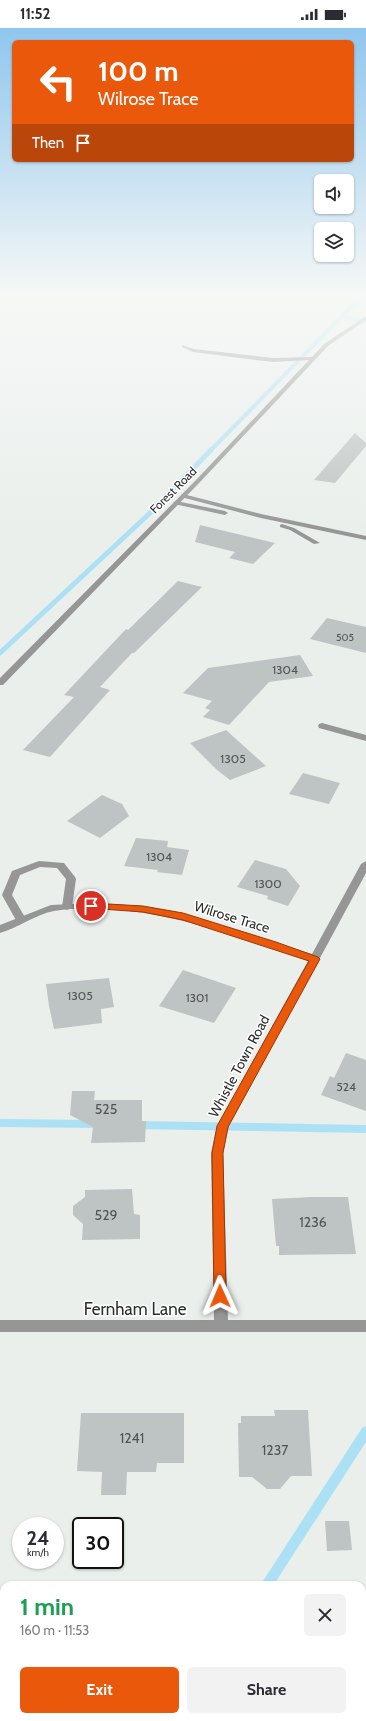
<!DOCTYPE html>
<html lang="en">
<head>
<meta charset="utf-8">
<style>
	:root { --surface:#fff; --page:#f2f2f3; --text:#2b2b33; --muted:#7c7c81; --accent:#ea580c }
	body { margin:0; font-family:Cabin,sans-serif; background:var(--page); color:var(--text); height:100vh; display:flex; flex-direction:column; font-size:15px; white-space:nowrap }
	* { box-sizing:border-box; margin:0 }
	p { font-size:13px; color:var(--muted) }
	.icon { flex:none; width:22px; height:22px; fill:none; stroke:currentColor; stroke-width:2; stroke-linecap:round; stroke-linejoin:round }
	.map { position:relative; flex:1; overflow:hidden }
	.side { position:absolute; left:0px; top:1553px; width:366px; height:140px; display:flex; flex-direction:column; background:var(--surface); border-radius:12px 12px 0 0; box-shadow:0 1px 3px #0004 }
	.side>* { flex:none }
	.hud { position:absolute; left:12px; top:12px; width:342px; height:122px; border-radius:6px; box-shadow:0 1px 3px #0004; background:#ea580c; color:#fff; overflow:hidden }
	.controls { position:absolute; left:314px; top:146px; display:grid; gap:8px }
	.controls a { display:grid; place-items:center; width:40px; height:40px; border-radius:6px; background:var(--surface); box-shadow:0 1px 3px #0004; font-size:20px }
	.speed { position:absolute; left:12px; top:1489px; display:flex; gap:8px; font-size:20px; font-weight:700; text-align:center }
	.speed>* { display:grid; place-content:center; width:52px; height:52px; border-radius:50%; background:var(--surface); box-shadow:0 1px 3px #0004; line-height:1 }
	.speed small { font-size:10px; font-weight:400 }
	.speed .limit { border:2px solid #111; border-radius:6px; background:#fff; color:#111 }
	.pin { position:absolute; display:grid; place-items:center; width:34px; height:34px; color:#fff; margin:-17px; border:2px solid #fff; border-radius:50%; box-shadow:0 1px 4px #0007 }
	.me { position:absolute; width:44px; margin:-22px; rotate:359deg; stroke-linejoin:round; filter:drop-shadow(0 0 3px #0008) }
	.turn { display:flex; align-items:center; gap:14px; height:84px; padding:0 20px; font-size:18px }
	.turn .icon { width:52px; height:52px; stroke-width:2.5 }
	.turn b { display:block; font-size:28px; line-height:34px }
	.then { display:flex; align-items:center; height:38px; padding:0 20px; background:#0003; gap:8px; font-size:15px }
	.round { display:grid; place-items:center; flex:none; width:42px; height:42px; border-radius:6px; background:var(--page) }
	.headline { display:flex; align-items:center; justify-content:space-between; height:68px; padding:0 20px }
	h1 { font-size:24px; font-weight:800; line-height:30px; color:#1e9e55 }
	.button { display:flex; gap:8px; margin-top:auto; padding:8px 20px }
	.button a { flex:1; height:46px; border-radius:6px; background:var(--accent); color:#fff; font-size:16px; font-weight:800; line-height:46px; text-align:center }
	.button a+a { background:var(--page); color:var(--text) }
	.status { display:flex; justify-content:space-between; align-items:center; height:28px; padding:0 20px; background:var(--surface); direction:ltr }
	.status svg { height:11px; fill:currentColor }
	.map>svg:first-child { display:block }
</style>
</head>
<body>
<div class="status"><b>11:52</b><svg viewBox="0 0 49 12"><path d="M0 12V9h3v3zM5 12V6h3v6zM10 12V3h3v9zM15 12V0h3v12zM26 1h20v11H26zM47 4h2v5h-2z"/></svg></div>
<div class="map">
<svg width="366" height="1693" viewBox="0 0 366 1693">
	<rect width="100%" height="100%" fill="#eaefec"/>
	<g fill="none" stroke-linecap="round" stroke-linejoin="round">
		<path stroke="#ace0f4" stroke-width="4" d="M341 289 366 293
			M210 423 351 279 366 271"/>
		<path stroke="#ace0f4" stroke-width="5" d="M0 625 150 485 211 422"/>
		<path stroke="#ace0f4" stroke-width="8" d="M0 1095 96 1096
			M136 1097 366 1101"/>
		<path stroke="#ace0f4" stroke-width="11" d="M267 1557 366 1404
			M362 1664 366 1667"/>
	</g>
	<path fill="#bec4c3" d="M355 405 366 415V418L335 455 314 452Z
		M200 497 275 515 253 536 229 530 235 524 195 514Z
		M178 553 202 559 134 625H132L100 659 110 662 50 729 23 722 74 669 64 667 126 601 128 602Z
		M327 590 366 599V625L310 611Z
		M300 627 313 648 269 654 229 697 203 689 210 682 205 680 212 673 183 665 208 640Z
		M226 702 266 738 230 752 217 742 190 715Z
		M303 745 340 755 329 776 289 766Z
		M102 767 122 776 129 788 100 810 67 793Z
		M136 810 168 813 167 819 189 822 182 847 157 844 158 842 124 838Z
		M255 832 286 841 300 858 288 878 267 871 268 868 237 859Z
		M183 942 236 960 214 995 159 978Z
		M109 950 114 979 101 981 102 995 54 1001 49 978 46 956Z
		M346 1025 366 1032V1083L321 1067 330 1048 334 1050Z
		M72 1063H95L94 1072H142V1093H146L145 1114 91 1115 93 1099 70 1087Z
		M132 1161 134 1186 140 1187V1211L82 1212 83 1196 73 1187V1178L85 1169V1162Z
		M312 1169H348L356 1226 279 1227V1218H276L272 1171Z
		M274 1382H308L312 1448H291L280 1461H267L252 1449H239L238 1395H241V1388H275Z
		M81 1385H184V1435H157L156 1444H127L126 1467H101L102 1444 77 1443Z
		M325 1493H349L352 1522 327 1523Z"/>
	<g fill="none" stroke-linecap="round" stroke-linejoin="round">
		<path fill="#959695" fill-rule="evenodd" d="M183 466 261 486 366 508V512L261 490 181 469V467Z
			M176 473 225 483 228 485 225 487 174 476 173 475Z
			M282 496 294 500 320 515 314 516 290 502 280 499V497Z
			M39 833 64 835 75 849 76 851 72 879 67 882 62 879 66 851 57 840 40 839 20 847 12 867 26 891 25 894H17L2 867 12 843Z"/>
		<path fill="#959695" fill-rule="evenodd" d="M366 288V292L328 318 201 453 3 657H0V650L197 451 309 332 273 334 193 324 182 319V317L194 321 273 330 312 329 324 316Z
			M322 695 366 707V713L319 700 318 698 319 696Z
			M366 833V845L229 1098 223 1125 228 1292H366V1304H0V1292H214L211 1125 217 1098 308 933C230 905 137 871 54 883 37 886 17 900 0 905V897L51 877 91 875 143 878 187 887 312 926 361 836Z"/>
	</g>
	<linearGradient id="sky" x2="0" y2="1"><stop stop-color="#90c6ed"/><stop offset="0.53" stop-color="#f6f8f6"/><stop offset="1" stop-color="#f6f8f6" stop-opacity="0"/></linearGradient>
	<rect width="366" height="501" fill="url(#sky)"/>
	<path fill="#ea580c" stroke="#983908" d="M91 875 143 878 183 885 276 914 318 929 320 931 228 1099 223 1125 226 1268 225 1272 220 1273 216 1272 214 1268 212 1125 217 1098 309 933 183 892 143 884 87 880V876Z"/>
	<g text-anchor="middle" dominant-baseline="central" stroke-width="3" stroke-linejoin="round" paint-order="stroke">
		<g font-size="10" fill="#505452">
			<text x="345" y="609">505</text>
		</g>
		<g font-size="12" fill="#2c2e2d" stroke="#fff">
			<text transform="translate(173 462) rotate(-45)">Forest Road</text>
		</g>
		<g font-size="12" fill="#505452">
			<text x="285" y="641">1304</text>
			<text x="233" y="730">1305</text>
			<text x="159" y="828">1304</text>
			<text x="268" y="855">1300</text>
			<text x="80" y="967">1305</text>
			<text x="197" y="969">1301</text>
			<text x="346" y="1058">524</text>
		</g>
		<g font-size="14" fill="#2c2e2d" stroke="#fff">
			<text transform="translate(232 889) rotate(17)">Wilrose Trace</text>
			<text transform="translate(239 1038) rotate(-62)">Whistle Town Road</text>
		</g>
		<g font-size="14" fill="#505452">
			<text x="106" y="1081">525</text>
			<text x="106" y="1187">529</text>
			<text x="313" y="1194">1236</text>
			<text x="132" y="1410">1241</text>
			<text x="275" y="1422">1237</text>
		</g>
		<g font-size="17" fill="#2c2e2d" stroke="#fff">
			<text x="135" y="1281">Fernham Lane</text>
		</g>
	</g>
</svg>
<div class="controls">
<a><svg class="icon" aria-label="sound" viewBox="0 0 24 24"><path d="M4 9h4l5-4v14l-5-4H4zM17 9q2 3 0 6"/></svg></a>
<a><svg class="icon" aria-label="layers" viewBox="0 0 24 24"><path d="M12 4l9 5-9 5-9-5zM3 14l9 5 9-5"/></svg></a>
</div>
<div class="speed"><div>24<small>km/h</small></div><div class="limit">30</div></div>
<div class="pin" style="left:91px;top:878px;background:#d93025"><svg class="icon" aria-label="arrive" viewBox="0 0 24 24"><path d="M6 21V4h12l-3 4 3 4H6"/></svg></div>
<svg class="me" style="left:220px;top:1268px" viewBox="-20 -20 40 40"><path d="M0-17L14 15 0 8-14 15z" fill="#ea580c" stroke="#fff" stroke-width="4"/></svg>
<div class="hud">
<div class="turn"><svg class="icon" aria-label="left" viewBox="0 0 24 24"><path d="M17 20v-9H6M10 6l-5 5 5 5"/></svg><div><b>100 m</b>Wilrose Trace</div></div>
<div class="then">Then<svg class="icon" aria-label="arrive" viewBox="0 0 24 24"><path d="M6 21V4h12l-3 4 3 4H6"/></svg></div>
</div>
<section class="side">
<div class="headline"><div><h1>1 min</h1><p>160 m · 11:53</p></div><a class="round"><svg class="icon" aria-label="close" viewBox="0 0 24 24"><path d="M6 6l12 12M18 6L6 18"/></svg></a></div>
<div class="button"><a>Exit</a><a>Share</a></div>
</section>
</div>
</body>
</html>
